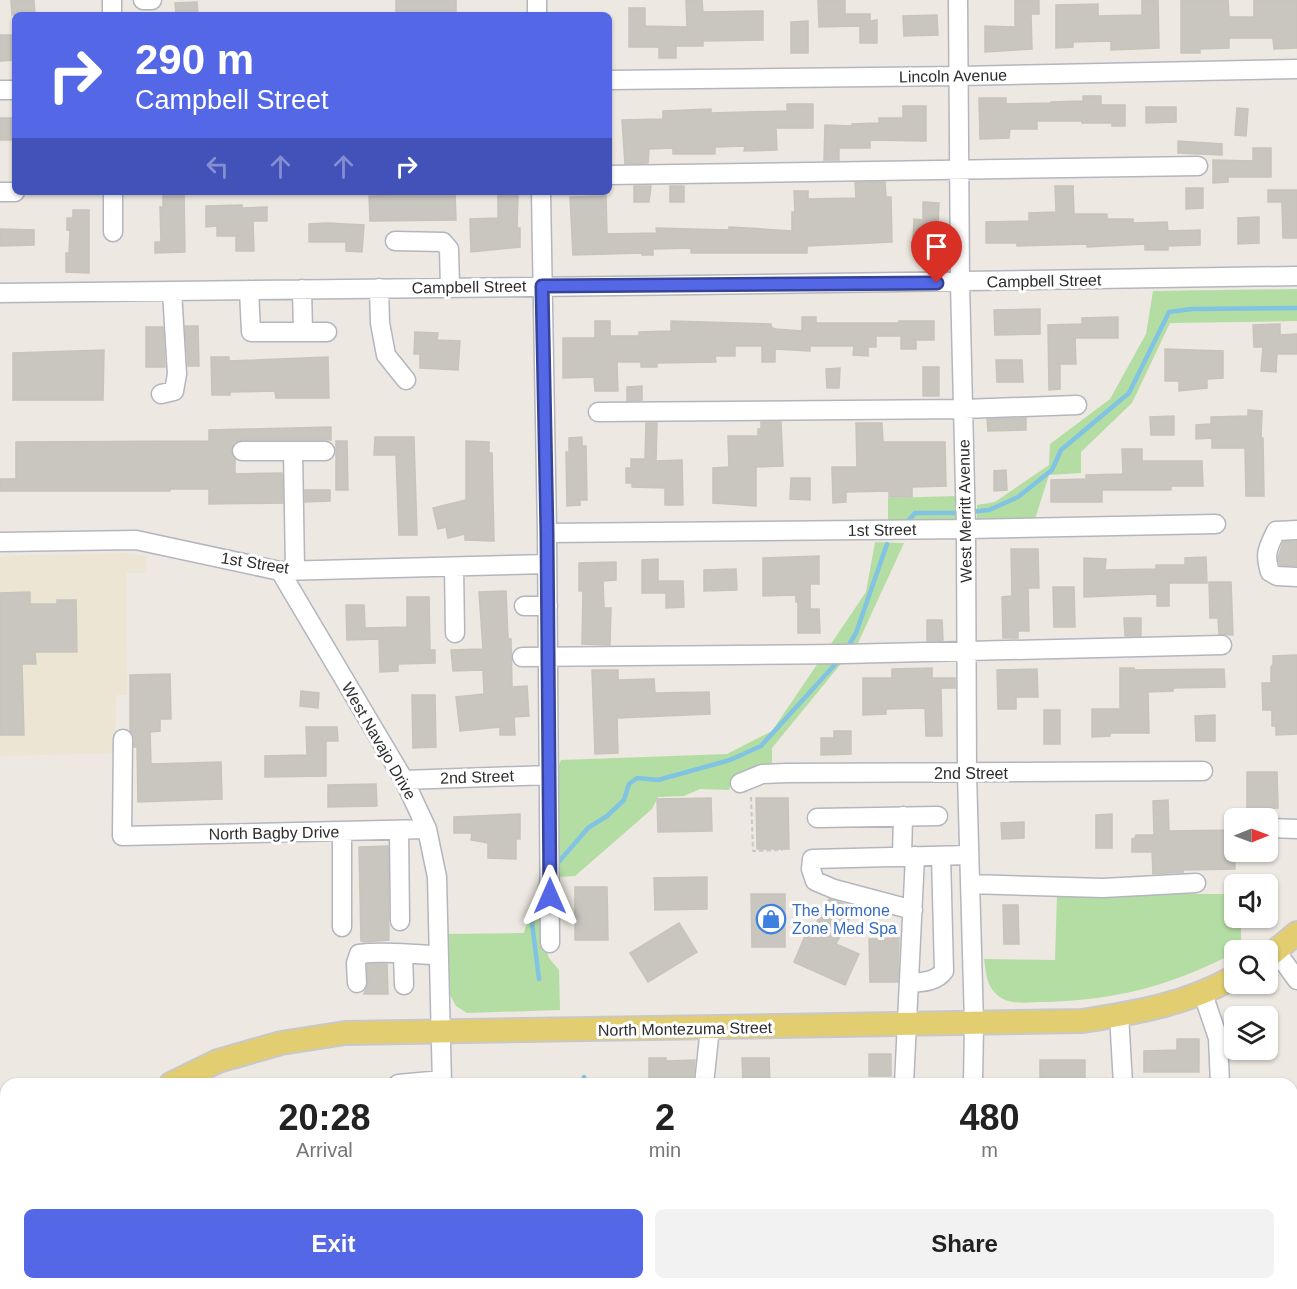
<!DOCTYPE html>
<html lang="en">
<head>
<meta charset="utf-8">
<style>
	:root { --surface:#fff; --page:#f2f2f2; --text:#222; --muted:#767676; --accent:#5467e7 }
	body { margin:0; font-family:Helvetica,sans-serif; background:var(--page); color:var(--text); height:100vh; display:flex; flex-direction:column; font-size:22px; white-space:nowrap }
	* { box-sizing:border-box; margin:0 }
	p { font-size:20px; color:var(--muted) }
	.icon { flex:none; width:33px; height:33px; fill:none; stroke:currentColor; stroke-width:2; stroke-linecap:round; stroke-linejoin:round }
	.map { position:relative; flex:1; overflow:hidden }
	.panel { position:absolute; left:0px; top:1078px; width:1298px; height:212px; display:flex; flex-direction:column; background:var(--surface); border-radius:18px 18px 0 0; box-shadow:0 2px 4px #0004 }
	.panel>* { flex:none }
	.guide { position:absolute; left:12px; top:12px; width:600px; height:183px; border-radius:9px; box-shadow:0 2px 4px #0004; background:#5467e7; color:#fff; overflow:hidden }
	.needle { width:39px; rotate:89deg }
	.controls { position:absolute; left:1224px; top:808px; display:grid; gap:12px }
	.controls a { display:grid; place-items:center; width:54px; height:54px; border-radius:9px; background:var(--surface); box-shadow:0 2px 4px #0004; font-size:30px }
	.pin { position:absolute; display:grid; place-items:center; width:51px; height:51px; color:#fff; margin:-62px -26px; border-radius:50% 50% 50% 0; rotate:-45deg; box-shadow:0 0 6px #0007 }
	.pin .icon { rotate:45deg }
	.me { position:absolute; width:66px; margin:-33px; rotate:0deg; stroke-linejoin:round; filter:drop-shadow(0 0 4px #0008) }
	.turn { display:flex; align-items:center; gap:21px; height:126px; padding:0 24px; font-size:27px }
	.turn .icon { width:78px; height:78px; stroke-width:2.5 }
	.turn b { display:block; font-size:42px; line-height:51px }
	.lanes { display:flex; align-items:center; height:57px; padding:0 24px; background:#0003; justify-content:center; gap:30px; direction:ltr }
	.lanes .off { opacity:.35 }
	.eta { display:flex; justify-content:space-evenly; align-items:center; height:102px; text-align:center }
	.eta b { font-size:36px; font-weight:700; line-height:42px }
	.action { display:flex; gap:12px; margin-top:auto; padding:12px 24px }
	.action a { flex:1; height:69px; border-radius:9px; background:var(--accent); color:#fff; font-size:24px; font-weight:700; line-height:69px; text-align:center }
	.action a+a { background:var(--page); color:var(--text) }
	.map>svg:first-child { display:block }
</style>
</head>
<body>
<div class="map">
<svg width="1297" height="1289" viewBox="0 0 1297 1289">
	<rect width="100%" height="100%" fill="#ede8e1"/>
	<path fill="#ece5d3" d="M125 553 147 556 145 573H126L127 695H116L115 753 0 756V556Z"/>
	<path fill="#b4dda4" d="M1297 289V321L1170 323 1132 403 1081 452V473L1049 475 1035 519 977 524V505L995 502 1049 465 1050 444 1110 399 1146 334 1153 291Z
		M956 496 957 524H888V498Z
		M875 542 904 543 858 643 772 748V767C756 771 734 772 729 790L700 789 684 796 658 797 652 809 575 876 557 877 554 777 561 760 727 754 772 731 866 592Z
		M543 867 544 942 549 958 559 970 560 1010 467 1013 456 1006 450 995 448 934 524 933Z
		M1057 894H1234V918H1241V950L1234 951V953C1171 986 1116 1000 1044 1002 1029 1002 1008 1006 996 994 986 984 986 972 984 959L1055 960Z"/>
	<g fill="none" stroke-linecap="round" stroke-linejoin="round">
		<path stroke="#80c3e2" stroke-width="4.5" d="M970 512 989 510 1018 497 1052 470 1061 450 1129 393 1169 312 1192 309 1297 308
			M907 522 915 513H962
			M846 650 856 633 887 544
			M556 865 588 828 607 816 624 800 629 784 637 778 658 780 730 760 761 746 840 659
			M539 979 532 923 543 888
			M583 1084 584 1077
			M503 1289 507 1284"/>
	</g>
	<path fill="#c9c6bf" stroke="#c8c4ba" stroke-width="1.5" d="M11 0H34L35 15H12Z
		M396 0H456V13H448L447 15 396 14Z
		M686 0H702L703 12 763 11V40L703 41V46H676V58H659V47H629V8H645V26L687 27Z
		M818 0H845V14H870V21L877 20V43H860V26L819 27Z
		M1015 0H1039V14H1031L1032 49 985 52V26L1015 27Z
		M1142 0H1158L1159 48 1111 50V41L1073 42V47L1056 48V5L1098 4V16L1142 15Z
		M1181 0H1228L1229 17H1254V0H1297V48L1274 49 1273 38H1229V48L1200 49V53H1181Z
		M197 2 198 15H176L175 3Z
		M937 15 938 35 904 36 903 16Z
		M808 21V53H791V22Z
		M0 35H15V60L0 61Z
		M1083 96H1101V105H1125V126H1112V123H1082V121H1037V129H1010L1009 138 980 139 979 98H1006V104L1051 103V102L1083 101Z
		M787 104H813V128H776L777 150 744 151 745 146 715 147V154H673V148L649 149 648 163 625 164 622 120 663 119V111L711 109V113L787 111Z
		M903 106H926V141L870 140V148H839V160H824L825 125 853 126 852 124 879 123V118H903Z
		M1146 107H1176V122L1146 123Z
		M1237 108 1248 109 1246 136 1235 135Z
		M0 118H15V140H0Z
		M1178 141 1222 144V155L1178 153Z
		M1253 148H1271V177H1228V182L1213 183V160L1253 161Z
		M855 182H885L886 197H891L892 242 807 246V253H691V248L653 249V255H642V253L573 255 570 197 606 196 607 234 657 233 656 228 729 230V227L748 228 792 231V212H795L794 191H808V199L856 198Z
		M634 186H651L649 202H634Z
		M670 186H684V202H670Z
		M1055 186H1073L1074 214H1107V219H1133V223L1167 222 1168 231 1200 230V245L1168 246V250H1145V244L1087 247V244L1017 246V243H986V222L1029 221V213L1056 212Z
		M1186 188H1203V208L1186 209Z
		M1268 190H1297V238H1283L1282 202H1268Z
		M163 192H184L185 252 155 253V242H161L160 207H163Z
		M455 193 456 220 370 221 369 196Z
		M498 195H518L517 228H520V247L471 252 470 219 498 218Z
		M923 202 939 203 937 243H922V240L913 239 914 219 923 220Z
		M242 205V208L267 207V221H253L254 251H236V236H217V226L206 227V206Z
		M73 210H89V273L66 272V253H69L70 230H67V218H73Z
		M1259 217V243L1238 244V218Z
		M327 223 364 225 362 252 346 251V242H309V224Z
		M0 229 34 230V245L0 246Z
		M1040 309V334L995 335 994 310Z
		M802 317H816V323H899V321H934V340H916V349H901V336H876V347H868V356L853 355 854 346H810V351L775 349V362H762V346H735V356H715L716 362 657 363V367H641V362H617L618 391H595L594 377 563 378V338H595V321H610V336H639V332L671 331V321L771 324V327L775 329 802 331Z
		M1118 317V338H1075L1076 364H1060V389L1049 390 1048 325 1082 324V318Z
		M1280 324V335L1297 334V354H1277L1276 372 1261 371 1263 347H1254L1253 325Z
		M185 326H198L199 366H188Z
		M146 327H163L165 367H146Z
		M415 332 438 333 437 340 460 341 458 370 420 368V354H414Z
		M1165 349 1223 351V378L1207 379V388L1179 391V381H1165Z
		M104 350 103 400H13V353Z
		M211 357H229V361L328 357 329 398H276L275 391 230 392V395H212Z
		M996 360H1022L1023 382H997Z
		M923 367H939V396H923Z
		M840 368 839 388H827L826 369Z
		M642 386V400L627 401V387Z
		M1248 410 1262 411 1261 438H1263L1264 496H1246L1245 448H1212V438L1196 439V425L1211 424V417L1248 416Z
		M1174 416V435H1151L1150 417Z
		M1026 418V430L988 431 987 419Z
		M761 422H781L783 466 756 467V506L713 503V468L729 467 728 436H758V429H761Z
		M646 423H657L656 461 682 460 683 505H665V488L632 487V483H626V468H631V459H645Z
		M856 423H882L883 442H945L946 486 912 487V497H889V491L846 492V502L833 503 832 467H857Z
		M331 427V440H242L234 442 231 452 235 459V474L282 473 283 503 209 504V489H170V491H0V479H16V442L209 441V430Z
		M375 437H414L417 535H399L396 455H374Z
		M582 437V446H586L587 500H580V505L567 506 566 452H569V438Z
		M336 441H347L348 490H336Z
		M466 441 489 442V453H492L494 541 465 540V534L448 538 446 527 438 529 433 508 466 500Z
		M1122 449H1142V461H1202L1203 486H1171V490H1102V502H1051V480L1086 479V475L1123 474Z
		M1006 470 1007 490 994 491V471Z
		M791 478H810V500L790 499Z
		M305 490H330V501L305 502Z
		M1297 541V566L1280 565 1278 558 1283 542Z
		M1011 549H1038L1039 588H1028L1029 631H1018V638H1003L1002 597 1012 596Z
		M819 556V584H810V609H819L820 633H798V602H796V595L763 596V558Z
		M1206 557 1207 583H1169V606H1157V594L1084 597V558L1106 559 1105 570 1156 569V565H1185V558Z
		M658 559V581H683L684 607 666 608V593H642V560Z
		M616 562V580L603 581 604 608H611L610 645 582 644 583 591H579V563Z
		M736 569 737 590 704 591V570Z
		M1209 582H1231L1233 635 1219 634 1218 618H1210Z
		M1053 587H1074L1075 627H1054Z
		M506 591 508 639H511L512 687 527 686 529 716 514 717 515 735H500V727L460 731 456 697 484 694 483 670 453 671 451 650 483 649 479 592Z
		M30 592V604H57V600H76L77 652H35L36 664H22L24 735H0V593Z
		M407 597H429L430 650H435V663L398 664V671L380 672 379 639 347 640 346 605H364L365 628 407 627Z
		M1124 618H1141V636H1125Z
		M927 620H942L943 640 927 641Z
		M1297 655V734L1276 735V726H1272V710H1263L1262 683H1271V667L1273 664V656Z
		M932 668V678H955V688H941L942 736H926L925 708 886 709V714L863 715V678H892V669Z
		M1120 668H1134V670L1224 669 1225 687 1173 688V691L1148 692 1149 733H1110V736L1092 737V709H1120Z
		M1037 669 1038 697H1016V709H998L997 670Z
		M592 670H618V680L654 679 655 693 709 692 710 714 617 718 618 753 595 754Z
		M170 674 171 719H160V731L150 732 151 764 221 762 222 799 138 802 137 747H134V739L130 731V675Z
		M301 691 319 693 318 708 300 706Z
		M412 695H435L436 747 413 748Z
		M1044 710H1060V744H1044Z
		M1215 715V741H1196L1195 716Z
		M306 727H337L338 741H326V776L265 777V756L307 755Z
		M834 731H851V754L821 755V738H834Z
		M1247 772H1277L1278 808 1247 809Z
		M376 784 377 806 328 807V785Z
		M711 798 712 831 658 832 657 799Z
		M756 798H788L789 849H757Z
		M1168 800 1169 831 1234 830 1235 869 1183 870V872L1153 874 1152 852H1132V839L1135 838 1136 835H1154L1153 801Z
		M520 814V839H516V859L488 858V843L471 840 472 833H454V817Z
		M1112 814V848H1096V815Z
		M1024 822V838L1002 839 1001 823Z
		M388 846 389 940 364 942 361 941 359 847Z
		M707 877V909L655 910 654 878Z
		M575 887H607L608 940H575Z
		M751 894H785V947H752Z
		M829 899 855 908 836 944 859 954 845 985 794 962 807 931 811 933Z
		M1003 905H1018L1019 944H1004Z
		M679 923 697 952 648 982 630 953Z
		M899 938 898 982H870L869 939Z
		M367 964H387L388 994H364L368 983Z
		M1177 1039H1199V1072H1144V1051L1177 1050Z
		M869 1054H891V1076H869Z
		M649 1058H666V1061L695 1060 693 1084H649Z
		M742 1058H769L770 1084H743Z
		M1040 1060H1085V1084H1040Z"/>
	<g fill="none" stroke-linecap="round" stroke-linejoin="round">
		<g stroke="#b4b6bf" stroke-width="21">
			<path id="minor" d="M143 0H152
				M537 0V15
				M958 0 960 283 966 529 967 774 974 1023 973 1084
				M112 15V0
				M609 80 959 76 1297 69
				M0 90H15
				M609 175 1198 166
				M0 192H15
				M113 192V232
				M541 192 547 533 550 943
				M395 241 443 242 449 249 450 287
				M379 288 380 323 386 355 406 380
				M302 289 303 332
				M249 290 251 332H327
				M0 293C432 287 865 285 1297 276
				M161 394 174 391 177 374 172 291
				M598 412 963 409 1077 405
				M242 451H293L295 570
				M293 451H325
				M1297 530 1276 531C1268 548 1264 553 1270 572L1277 576 1297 577
				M547 533 966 529 1216 524
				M0 542 136 540 280 571 547 564
				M454 567 455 633
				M280 571 404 780 427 829 437 877 442 1084
				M524 606H548
				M522 657 843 654 1222 645
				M123 739 122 836 427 829
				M404 780 549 775
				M740 783 762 774 787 773 1203 771
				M817 818 938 816
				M1268 828 1297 829
				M399 830 400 921
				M342 831V927
				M902 857 903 816
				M970 884 1103 888 1196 883
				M913 910 834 889 815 881 811 869 812 859 969 855
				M1276 951 1297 980
				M403 954 404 985
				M357 983 356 963 359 954C386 950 412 955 439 955
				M909 983C922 982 936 982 944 971L941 856
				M1202 991 1218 1038 1220 1084
				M1119 1015 1123 1084
				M398 1084 442 1080
				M704 1084 710 1028
				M904 1084 915 856
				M0 1179 6 1190
				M445 1284V1289
				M559 1284V1289
				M975 1284 976 1289
				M1186 1284V1289"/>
		</g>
		<g stroke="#c8c8c8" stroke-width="26">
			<path id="major" d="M1268 957 1297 933
				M171 1084 218 1061 281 1043 345 1033 1082 1021C1134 1013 1188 1004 1234 977
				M0 1176 6 1173"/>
		</g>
		<path stroke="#c8c8c8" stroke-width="2" stroke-dasharray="4.5 3" stroke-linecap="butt" d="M751 797 753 851 783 850"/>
		<use href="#minor" stroke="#fff" stroke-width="18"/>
		<use href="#major" stroke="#e2ce70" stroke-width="22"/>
	</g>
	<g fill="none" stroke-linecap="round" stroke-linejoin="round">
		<g stroke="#374396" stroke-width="15">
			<path id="route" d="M550 896 547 533 542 286 937 283"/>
		</g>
		<use href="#route" stroke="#5467e7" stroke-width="10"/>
	</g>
	<defs>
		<g id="shop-ring" transform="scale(1.5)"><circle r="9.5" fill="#fff" stroke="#3f7fe0" stroke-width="1.5"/><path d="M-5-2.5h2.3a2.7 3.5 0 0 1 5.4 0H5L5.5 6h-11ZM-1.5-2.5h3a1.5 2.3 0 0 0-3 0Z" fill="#3f7fe0"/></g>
	</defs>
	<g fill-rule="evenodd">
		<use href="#shop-ring" x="771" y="919"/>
	</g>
	<g text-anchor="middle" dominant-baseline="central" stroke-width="6" stroke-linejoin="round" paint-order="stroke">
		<g font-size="16" fill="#2d2d2d" stroke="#fff">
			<text transform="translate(953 76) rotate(-1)">Lincoln Avenue</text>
			<text transform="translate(1044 281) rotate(-1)">Campbell Street</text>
			<text transform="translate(469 287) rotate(-1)">Campbell Street</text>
			<text transform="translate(965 511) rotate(-91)">West Merritt Avenue</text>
			<text transform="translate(882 530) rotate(-1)">1st Street</text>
			<text transform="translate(255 563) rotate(9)">1st Street</text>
			<text transform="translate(379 741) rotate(60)">West Navajo Drive</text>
			<text x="971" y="773">2nd Street</text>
			<text transform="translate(477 777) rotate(-2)">2nd Street</text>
			<text transform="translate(274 833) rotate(-1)">North Bagby Drive</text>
			<text transform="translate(685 1029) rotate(-1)">North Montezuma Street</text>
		</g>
		<g font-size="16" fill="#366cbe" stroke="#fff" text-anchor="start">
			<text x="792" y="910">The Hormone<tspan x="792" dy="18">Zone Med Spa</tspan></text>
		</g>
	</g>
</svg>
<div class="controls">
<a><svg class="needle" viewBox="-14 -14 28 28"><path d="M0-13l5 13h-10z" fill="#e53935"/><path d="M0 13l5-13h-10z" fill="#767676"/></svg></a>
<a><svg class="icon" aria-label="sound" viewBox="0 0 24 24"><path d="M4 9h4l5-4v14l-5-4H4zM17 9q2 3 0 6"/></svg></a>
<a><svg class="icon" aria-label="search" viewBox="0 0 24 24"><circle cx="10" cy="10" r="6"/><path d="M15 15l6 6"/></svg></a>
<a><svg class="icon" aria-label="layers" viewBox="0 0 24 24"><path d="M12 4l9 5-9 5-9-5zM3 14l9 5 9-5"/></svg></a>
</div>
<div class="pin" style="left:937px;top:283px;background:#d93025"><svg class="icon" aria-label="arrive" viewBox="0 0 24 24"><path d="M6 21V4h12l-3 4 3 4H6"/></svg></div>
<svg class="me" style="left:550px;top:896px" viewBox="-20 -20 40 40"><path d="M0-17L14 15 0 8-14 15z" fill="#5467e7" stroke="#fff" stroke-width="4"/></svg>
<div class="guide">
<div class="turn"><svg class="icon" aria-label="right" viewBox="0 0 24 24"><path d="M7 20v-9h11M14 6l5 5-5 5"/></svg><div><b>290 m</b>Campbell Street</div></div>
<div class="lanes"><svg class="icon off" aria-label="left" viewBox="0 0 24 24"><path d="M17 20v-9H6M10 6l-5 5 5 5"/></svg><svg class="icon off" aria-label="ahead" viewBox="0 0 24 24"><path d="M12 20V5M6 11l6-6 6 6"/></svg><svg class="icon off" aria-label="ahead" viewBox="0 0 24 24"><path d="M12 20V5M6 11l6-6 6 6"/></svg><svg class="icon" aria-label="right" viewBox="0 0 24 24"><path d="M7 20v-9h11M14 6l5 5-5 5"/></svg></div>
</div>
<section class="panel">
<div class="eta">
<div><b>20:28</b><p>Arrival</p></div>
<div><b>2</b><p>min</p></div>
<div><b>480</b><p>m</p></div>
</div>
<div class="action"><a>Exit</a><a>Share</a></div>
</section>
</div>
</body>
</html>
